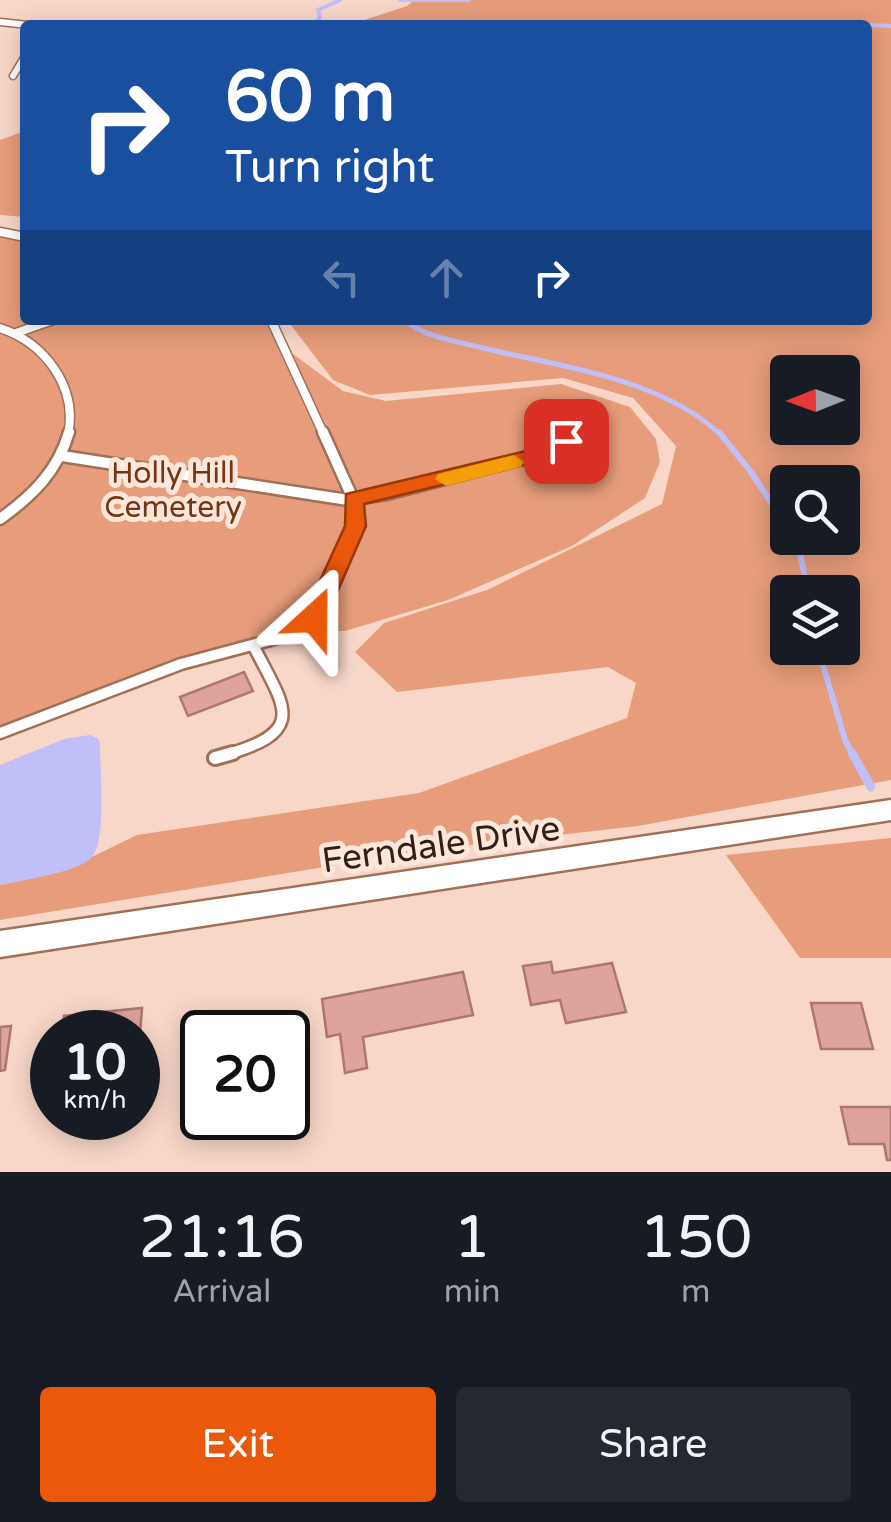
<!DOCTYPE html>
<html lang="en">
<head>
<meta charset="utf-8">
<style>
	:root { --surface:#171b24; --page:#242831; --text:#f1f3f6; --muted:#9ea1a6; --accent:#ea580c }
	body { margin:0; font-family:"Varela Round",sans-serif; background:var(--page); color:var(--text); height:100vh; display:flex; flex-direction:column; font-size:38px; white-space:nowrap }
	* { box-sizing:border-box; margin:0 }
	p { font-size:32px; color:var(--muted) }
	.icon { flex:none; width:55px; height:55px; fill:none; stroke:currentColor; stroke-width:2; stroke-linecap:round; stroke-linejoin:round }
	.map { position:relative; height:1172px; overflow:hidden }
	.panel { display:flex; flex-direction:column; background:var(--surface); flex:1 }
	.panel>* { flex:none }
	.guide { position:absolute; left:20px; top:20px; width:852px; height:305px; border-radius:10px; box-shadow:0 5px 25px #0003; background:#1a4fa0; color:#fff; overflow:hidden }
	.needle { width:65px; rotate:269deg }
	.fabs { position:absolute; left:770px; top:355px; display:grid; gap:20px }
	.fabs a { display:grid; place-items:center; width:90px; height:90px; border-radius:10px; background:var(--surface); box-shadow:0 5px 25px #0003; font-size:50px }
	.speed { position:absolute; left:30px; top:1010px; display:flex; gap:20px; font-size:50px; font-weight:700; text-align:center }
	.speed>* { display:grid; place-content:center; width:130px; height:130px; border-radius:50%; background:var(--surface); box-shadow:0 5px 25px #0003; line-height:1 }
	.speed small { font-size:25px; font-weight:400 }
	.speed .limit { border:5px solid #111; border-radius:15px; background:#fff; color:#111 }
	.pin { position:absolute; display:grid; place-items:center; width:85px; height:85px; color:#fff; margin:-42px; border-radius:20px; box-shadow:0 5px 15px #0006 }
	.me { position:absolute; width:110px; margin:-55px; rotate:24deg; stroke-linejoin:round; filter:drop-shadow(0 0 8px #0008) }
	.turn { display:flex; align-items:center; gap:35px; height:210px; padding:0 40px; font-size:45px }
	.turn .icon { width:130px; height:130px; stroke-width:2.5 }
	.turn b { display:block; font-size:70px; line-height:85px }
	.lanes { display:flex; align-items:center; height:95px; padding:0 40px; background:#0003; justify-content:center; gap:50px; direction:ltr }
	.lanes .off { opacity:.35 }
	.eta { display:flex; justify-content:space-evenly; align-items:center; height:170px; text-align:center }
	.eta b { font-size:60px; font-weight:600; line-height:70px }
	.button { display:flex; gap:20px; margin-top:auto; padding:20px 40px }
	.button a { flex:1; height:115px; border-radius:10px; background:var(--accent); color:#fff; font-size:40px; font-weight:600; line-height:115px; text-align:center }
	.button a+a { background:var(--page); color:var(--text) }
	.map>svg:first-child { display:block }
</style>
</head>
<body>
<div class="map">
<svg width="891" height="1172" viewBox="0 0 891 1172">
	<rect width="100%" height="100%" fill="#f8d7c8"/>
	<path fill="#e79d7b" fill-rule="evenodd" d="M414 0H891V780L638 826 435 849 0 920V885L65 870 137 835 419 793 627 718 636 683 608 667 397 692 355 652 384 623 487 590 662 504 676 446 633 398 563 378 370 395 333 380 287 320H868V25H349L407 6ZM788 372H842V428H788ZM788 482H842V538H788ZM788 592H842V648H788Z
		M25 131V217L0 215V140Z
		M0 232 25 237V320H271L285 348 343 391 386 401 561 384 630 407 656 439 660 462 645 498 572 546 448 600 345 631H304L230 650 0 733Z
		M891 838V958H800L726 855Z"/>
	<path fill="#c1bff8" d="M90 735 99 739 100 748C100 772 107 841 91 858 76 873 22 880 0 885V765L64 739Z"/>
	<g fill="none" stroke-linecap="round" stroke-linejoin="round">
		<path stroke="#c1bff8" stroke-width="4" d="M400 0H469
			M314 25 320 17 318 10 340 0
			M868 25 891 26"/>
		<path stroke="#c1bff8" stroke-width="5" d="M404 320C427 338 456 341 483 348 561 367 661 378 721 435"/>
		<path stroke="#c1bff8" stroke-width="6" d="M719 432 751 472 788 528
			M791 538 800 553 808 592
			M818 648 845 740 853 755"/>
		<path stroke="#c1bff8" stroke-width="9" d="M852 753 871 787"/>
	</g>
	<path fill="#dea39d" stroke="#ad7670" stroke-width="2.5" d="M244 672 253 691 188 716 180 697Z
		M551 962 553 973 612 963 626 1012 566 1023 560 1000 531 1005 523 966Z
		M463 972 473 1015 363 1037 367 1068 345 1073 340 1034 327 1037 322 999Z
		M811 1003H861L873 1049H821Z
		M142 1008 138 1060V1032H62L64 1016Z
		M11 1026 5 1070 0 1071V1027Z
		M841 1107H891V1160H887L884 1144H849Z"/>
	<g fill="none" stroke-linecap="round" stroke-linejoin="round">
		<g stroke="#a07059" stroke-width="9">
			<path id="lane-far3" d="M0 22 28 25
				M13 76 25 56"/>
		</g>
		<g stroke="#a07059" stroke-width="11">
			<path id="lane-far2" d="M0 232 25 237
				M271 320 324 435
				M0 328C45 343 78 387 68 435
				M16 333 53 320"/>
		</g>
		<g stroke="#a07059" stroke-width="15">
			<path id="lane-far1" d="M62 456 348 500 387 494 558 450 566 441
				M0 519C32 496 58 471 69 432
				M0 733 181 664 304 631 314 618 355 526 353 499 323 432
				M225 755C309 731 285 708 253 645"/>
		</g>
		<g stroke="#a07059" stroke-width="18">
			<path id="lane" d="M215 758 233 753"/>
		</g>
		<g stroke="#a07059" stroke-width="5">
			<path id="street" d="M891 800V820L0 957V931Z"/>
		</g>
		<use href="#lane-far3" stroke="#fff" stroke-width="6"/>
		<use href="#lane-far2" stroke="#fff" stroke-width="8"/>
		<use href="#lane-far1" stroke="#fff" stroke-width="10"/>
		<use href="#lane" stroke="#fff" stroke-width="12"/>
		<use href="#street" fill="#fff" fill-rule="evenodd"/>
	</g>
	<path fill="#ea580c" stroke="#983908" stroke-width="2.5" d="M566 434 576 441 565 455 364 504 366 526 326 618 314 627 306 624 303 618 345 526 346 494 551 445Z"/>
	<path fill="#f59e0b" d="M514 455 524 462 521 467 446 486 435 479 438 474Z"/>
	<g text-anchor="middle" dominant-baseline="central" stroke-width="10" stroke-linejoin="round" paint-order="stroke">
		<g font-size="30" fill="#743715" stroke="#fde7dc">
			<text x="173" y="473">Holly Hill<tspan x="173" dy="34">Cemetery</tspan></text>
		</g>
		<g font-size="35" fill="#321e15" stroke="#fde7dc">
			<text transform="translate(441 845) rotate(-8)">Ferndale Drive</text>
		</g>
	</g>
</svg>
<div class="fabs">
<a><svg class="needle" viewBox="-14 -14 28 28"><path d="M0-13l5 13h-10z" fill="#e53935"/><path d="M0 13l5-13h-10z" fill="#9ea1a6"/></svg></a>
<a><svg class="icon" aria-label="search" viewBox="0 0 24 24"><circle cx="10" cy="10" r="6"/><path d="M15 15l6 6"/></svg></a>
<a><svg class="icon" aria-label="layers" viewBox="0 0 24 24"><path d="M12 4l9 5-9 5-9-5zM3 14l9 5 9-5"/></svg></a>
</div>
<div class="speed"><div>10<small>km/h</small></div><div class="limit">20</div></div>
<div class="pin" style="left:566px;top:441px;background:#d93025"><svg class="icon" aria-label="arrive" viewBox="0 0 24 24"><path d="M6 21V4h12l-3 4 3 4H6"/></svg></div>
<svg class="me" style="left:314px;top:618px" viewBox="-20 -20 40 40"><path d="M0-17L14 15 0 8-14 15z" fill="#ea580c" stroke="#fff" stroke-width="4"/></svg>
<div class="guide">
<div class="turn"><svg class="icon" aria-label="right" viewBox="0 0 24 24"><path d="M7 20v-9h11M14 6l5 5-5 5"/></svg><div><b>60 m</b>Turn right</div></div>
<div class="lanes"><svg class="icon off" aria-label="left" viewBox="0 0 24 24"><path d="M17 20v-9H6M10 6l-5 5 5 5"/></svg><svg class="icon off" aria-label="ahead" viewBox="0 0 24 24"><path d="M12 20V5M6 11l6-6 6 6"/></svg><svg class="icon" aria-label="right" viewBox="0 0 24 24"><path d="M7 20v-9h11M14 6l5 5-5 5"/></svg></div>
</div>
</div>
<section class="panel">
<div class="eta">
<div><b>21:16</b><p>Arrival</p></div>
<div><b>1</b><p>min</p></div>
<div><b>150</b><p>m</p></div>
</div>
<div class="button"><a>Exit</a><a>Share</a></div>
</section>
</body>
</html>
